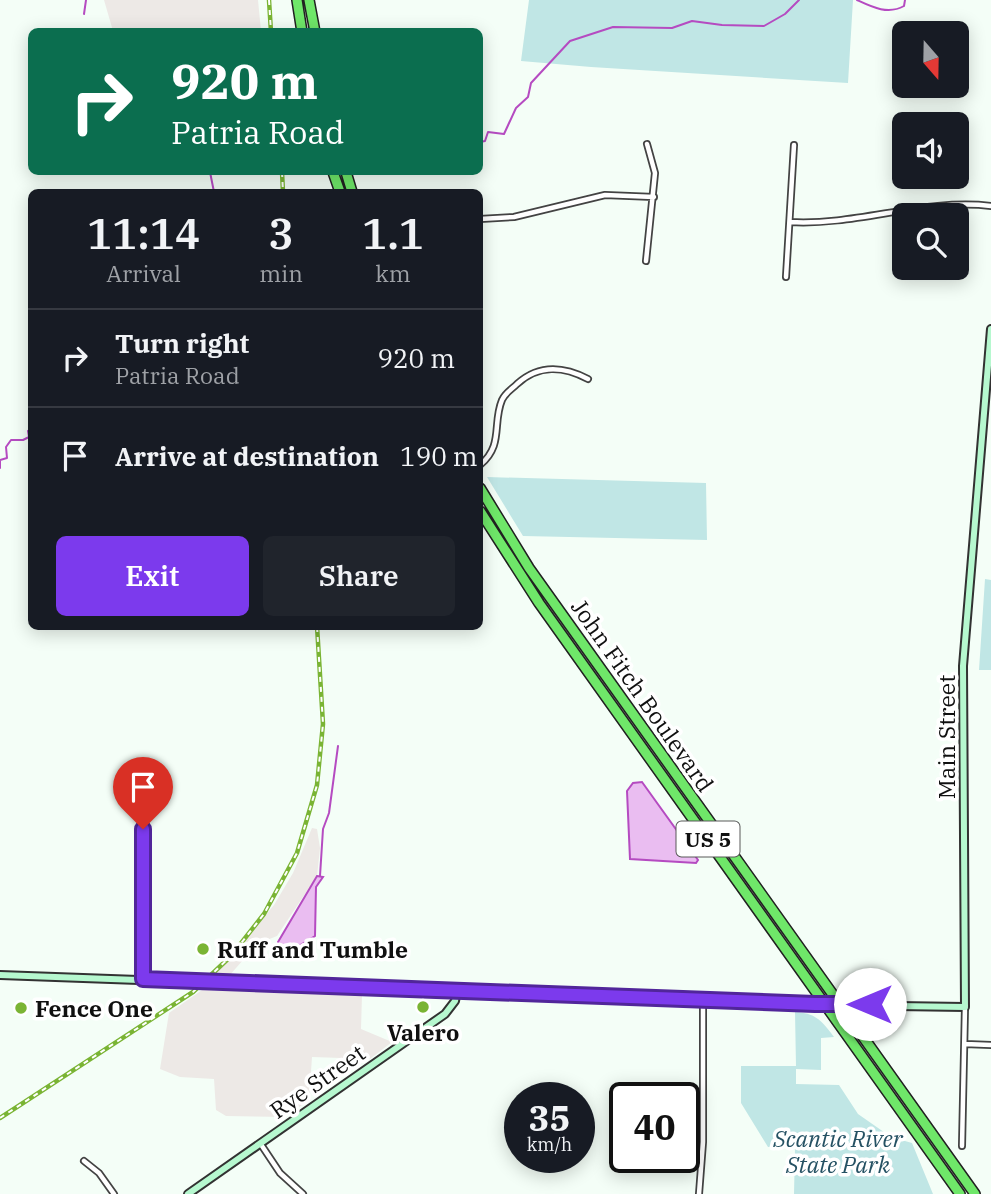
<!DOCTYPE html>
<html lang="en">
<head>
<meta charset="utf-8">
<style>
	:root { --surface:#171b24; --page:#20242c; --text:#f1f3f6; --muted:#9ea1a6; --line:#363941; --accent:#7c3aed }
	body { margin:0; font-family:"IBM Plex Serif",serif; background:var(--page); color:var(--text); height:100vh; display:flex; flex-direction:column; font-size:26px; white-space:nowrap }
	* { box-sizing:border-box; margin:0 }
	p { font-size:23px; color:var(--muted) }
	.icon { flex:none; width:38px; height:38px; fill:none; stroke:currentColor; stroke-width:2; stroke-linecap:round; stroke-linejoin:round }
	.map { position:relative; flex:1; overflow:hidden }
	.panel { position:absolute; left:28px; top:189px; width:455px; height:441px; display:flex; flex-direction:column; background:var(--surface); border-radius:10px; box-shadow:0 4px 18px #0003 }
	.panel>* { flex:none }
	.hud { position:absolute; left:28px; top:28px; width:455px; height:147px; border-radius:10px; box-shadow:0 4px 18px #0003; background:#0b6e4f; color:#fff; overflow:hidden }
	.needle { width:46px; rotate:160deg }
	.tools { position:absolute; left:892px; top:21px; display:grid; gap:14px }
	.tools a { display:grid; place-items:center; width:77px; height:77px; border-radius:10px; background:var(--surface); box-shadow:0 4px 18px #0003; font-size:35px }
	.speed { position:absolute; left:504px; top:1082px; display:flex; gap:14px; font-size:35px; font-weight:700; text-align:center }
	.speed>* { display:grid; place-content:center; width:91px; height:91px; border-radius:50%; background:var(--surface); box-shadow:0 4px 18px #0003; line-height:1 }
	.speed small { font-size:18px; font-weight:400 }
	.speed .limit { border:4px solid #111; border-radius:10px; background:#fff; color:#111 }
	.pin { position:absolute; display:grid; place-items:center; width:60px; height:60px; color:#fff; margin:-72px -30px; border-radius:50% 50% 50% 0; rotate:-45deg; box-shadow:0 0 7px #0007 }
	.pin .icon { rotate:45deg }
	.me { position:absolute; width:77px; margin:-38px; rotate:270deg; stroke-linejoin:round; filter:drop-shadow(0 0 5px #0008) }
	.turn { display:flex; align-items:center; gap:24px; height:147px; padding:0 28px; font-size:32px }
	.turn .icon { width:91px; height:91px; stroke-width:2.5 }
	.turn b { display:block; font-size:49px; line-height:60px }
	.eta { display:flex; justify-content:space-evenly; align-items:center; height:119px; text-align:center }
	.eta b { font-size:42px; font-weight:600; line-height:49px }
	.button { display:flex; gap:14px; margin-top:auto; padding:14px 28px }
	.button a { flex:1; height:80px; border-radius:10px; background:var(--accent); color:#fff; font-size:28px; font-weight:600; line-height:80px; text-align:center }
	.button a+a { background:var(--page); color:var(--text) }
	ul { padding:0; list-style:none }
	li { display:flex; align-items:center; gap:21px; height:98px; padding:0 28px; border-top:2px solid var(--line) }
	li div { flex:1 }
	li b { display:block; font-size:26px }
	li em { font-style:normal }
	.map>svg:first-child { display:block }
</style>
</head>
<body>
<div class="map">
<svg width="991" height="1194" viewBox="0 0 991 1194">
	<rect width="100%" height="100%" fill="#f4fef7"/>
	<path fill="#ede9e6" d="M104 0H258L261 31H113Z
		M312 828 317 829 320 848 317 876 277 936 257 944 229 976H213L274 905 293 873Z
		M202 990 362 995 361 1029 392 1042 370 1059 312 1057 309 1100 285 1117 226 1116 216 1110 214 1079 180 1077 160 1069 169 1013Z"/>
	<path fill="#c0e6e5" d="M529 0H853L848 83 591 67 521 61Z
		M487 477 706 483 707 540 523 536Z
		M985 579 991 580V670H979Z
		M795 1012C816 1013 822 1021 834 1037L821 1038V1070L796 1069V1084L839 1085 858 1114 891 1137 912 1143 933 1194H794L795 1148 768 1147 741 1103V1066H796Z"/>
	<path fill="#eabdf1" stroke="#b54bc1" stroke-width="2" d="M642 782 698 860 696 863 630 859 627 791 633 783Z
		M317 876 323 877 316 887 315 936 294 949 278 948V942Z"/>
	<g fill="none" stroke-linecap="round" stroke-linejoin="round">
		<path stroke="#b54bc1" stroke-width="2" d="M857 0C872 7 888 15 904 6L905 0
			M84 14 86 0
			M480 142 485 141 488 132 504 134 516 108 528 97 531 83 570 41 613 27 672 28 692 21 722 25 764 26 785 14 799 0
			M210 172 214 192
			M0 468V460L7 458 6 447 11 440H23L29 437 28 431 32 429
			M320 876 323 829 329 813 338 746"/>
		<g stroke="#434343" stroke-width="8">
			<path id="street" d="M480 219 514 217 605 195 654 197
				M790 222C857 226 924 198 991 206
				M646 261 655 173 647 144
				M786 277 794 145
				M480 465C504 445 492 424 502 400 505 393 512 389 517 384 539 364 563 366 588 379
				M143 979V829
				M965 1044 991 1045
				M260 1143 280 1173 303 1194
				M962 1146 965 1007
				M84 1161 99 1173 114 1194
				M699 1194 703 1142V1001"/>
		</g>
		<g stroke="#323232" stroke-width="10">
			<path id="secondary" d="M0 975 827 1005 965 1007 963 666 991 329
				M188 1194 445 1014 455 1001 457 991"/>
		</g>
		<g stroke="#212121" stroke-width="12">
			<path id="highway" d="M297 0 302 32
				M309 0 315 32
				M333 172 340 192
				M346 172 352 192
				M480 488 529 568 975 1194
				M480 511 539 603 960 1194"/>
		</g>
		<use href="#street" stroke="#fff" stroke-width="4.5"/>
		<use href="#secondary" stroke="#b6f8cf" stroke-width="6"/>
		<use href="#highway" stroke="#6fe769" stroke-width="9"/>
		<g stroke="#7ab434" stroke-width="4.5">
			<path id="rail" d="M269 0 271 32
				M282 172 283 192
				M0 1118 193 992 231 956 264 914 297 853 317 785 323 724 317 626"/>
		</g>
		<use href="#rail" stroke="#fff" stroke-width="2" stroke-dasharray="5" stroke-linecap="butt"/>
	</g>
	<g fill="none" stroke-linecap="round" stroke-linejoin="round">
		<g stroke="#51269a" stroke-width="18">
			<path id="route" d="M143 829V979L815 1004H870"/>
		</g>
		<use href="#route" stroke="#7c3aed" stroke-width="12"/>
	</g>
	<g fill="#7ab434" stroke="#fff" stroke-width="2.5">
		<circle cx="203" cy="949" r="7"/>
		<circle cx="423" cy="1007" r="7"/>
		<circle cx="21" cy="1008" r="7"/>
	</g>
	<g text-anchor="middle" dominant-baseline="central" stroke-width="7" stroke-linejoin="round" paint-order="stroke">
		<rect fill="#fff" stroke="#585858" stroke-width="2" x="676.5" y="821.5" width="63" height="35" rx="5"/>
		<g font-size="21" font-weight="bold" fill="#101010">
			<text x="708" y="839">US 5</text>
		</g>
		<g font-size="23" fill="#101010" stroke="#fff">
			<text transform="translate(643 695) rotate(55)">John Fitch Boulevard</text>
			<text transform="translate(946 737) rotate(-90)">Main Street</text>
			<text transform="translate(317 1081) rotate(-35)">Rye Street</text>
		</g>
		<g font-size="23" font-weight="bold" fill="#101010" stroke="#fff" text-anchor="start">
			<text x="217" y="949">Ruff and Tumble</text>
			<text x="35" y="1008">Fence One</text>
			<text x="423" y="1032" text-anchor="middle">Valero</text>
		</g>
		<g font-size="23" font-style="italic" fill="#255163" stroke="#fff">
			<text x="838" y="1138">Scantic River<tspan x="838" dy="26">State Park</tspan></text>
		</g>
	</g>
</svg>
<div class="tools">
<a><svg class="needle" viewBox="-14 -14 28 28"><path d="M0-13l5 13h-10z" fill="#e53935"/><path d="M0 13l5-13h-10z" fill="#9ea1a6"/></svg></a>
<a><svg class="icon" aria-label="sound" viewBox="0 0 24 24"><path d="M4 9h4l5-4v14l-5-4H4zM17 9q2 3 0 6"/></svg></a>
<a><svg class="icon" aria-label="search" viewBox="0 0 24 24"><circle cx="10" cy="10" r="6"/><path d="M15 15l6 6"/></svg></a>
</div>
<div class="speed"><div>35<small>km/h</small></div><div class="limit">40</div></div>
<div class="pin" style="left:143px;top:829px;background:#d93025"><svg class="icon" aria-label="arrive" viewBox="0 0 24 24"><path d="M6 21V4h12l-3 4 3 4H6"/></svg></div>
<svg class="me" style="left:870px;top:1004px" viewBox="-20 -20 40 40"><circle r="19" fill="#fff"/><path d="M0-13L10 11 0 6-10 11z" fill="#7c3aed"/></svg>
<div class="hud">
<div class="turn"><svg class="icon" aria-label="right" viewBox="0 0 24 24"><path d="M7 20v-9h11M14 6l5 5-5 5"/></svg><div><b>920 m</b>Patria Road</div></div>
</div>
<section class="panel">
<div class="eta">
<div><b>11:14</b><p>Arrival</p></div>
<div><b>3</b><p>min</p></div>
<div><b>1.1</b><p>km</p></div>
</div>
<ul>
<li><svg class="icon" aria-label="right" viewBox="0 0 24 24"><path d="M7 20v-9h11M14 6l5 5-5 5"/></svg><div><b>Turn right</b><p>Patria Road</p></div><em>920 m</em></li>
<li><svg class="icon" aria-label="arrive" viewBox="0 0 24 24"><path d="M6 21V4h12l-3 4 3 4H6"/></svg><div><b>Arrive at destination</b></div><em>190 m</em></li>
</ul>
<div class="button"><a>Exit</a><a>Share</a></div>
</section>
</div>
</body>
</html>
